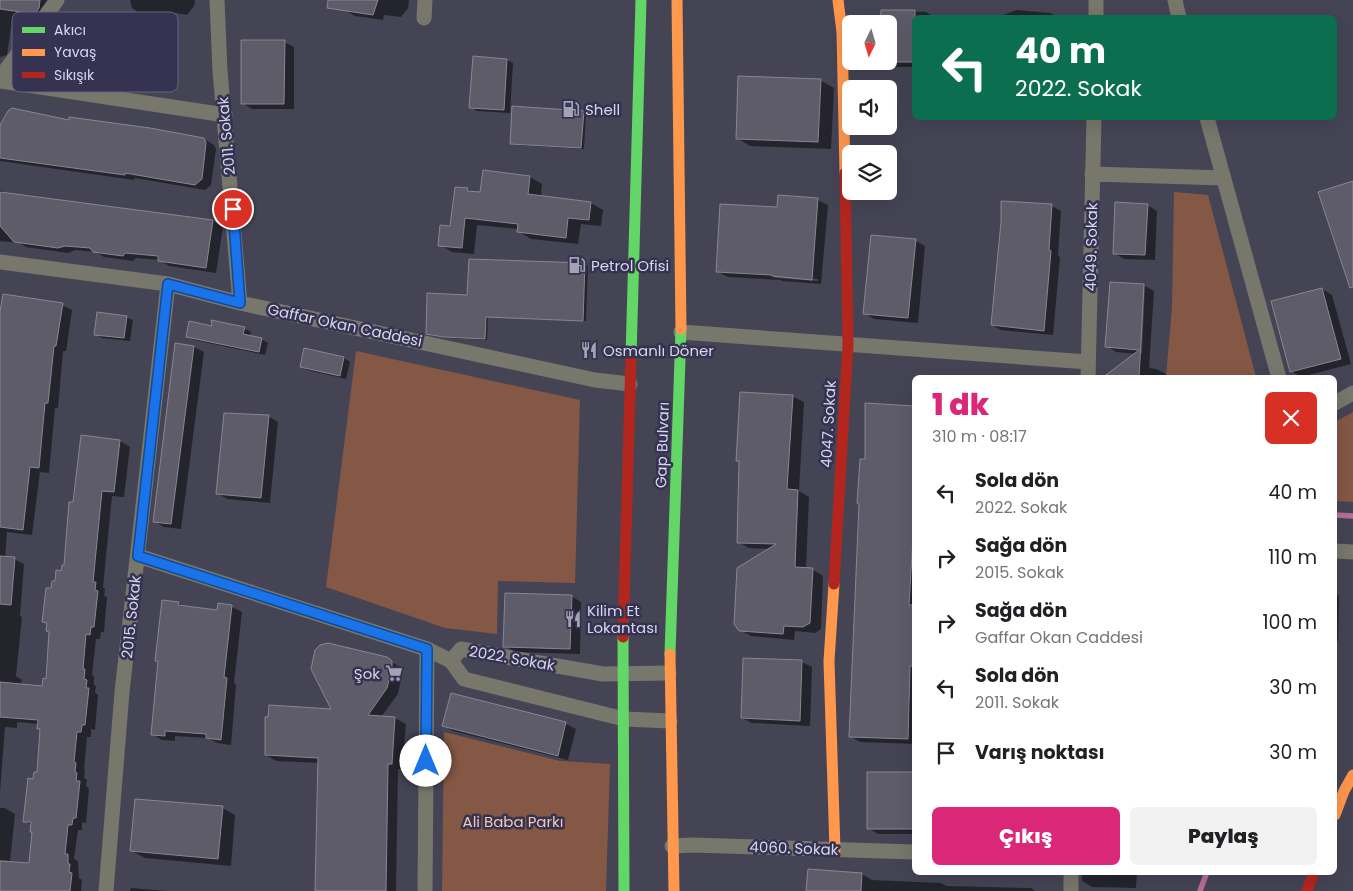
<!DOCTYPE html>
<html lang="tr">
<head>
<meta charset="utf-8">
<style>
	:root { --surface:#fff; --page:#f2f2f2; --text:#202124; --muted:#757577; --accent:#db2777 }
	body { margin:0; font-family:Poppins,sans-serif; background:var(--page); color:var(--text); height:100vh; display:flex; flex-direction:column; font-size:19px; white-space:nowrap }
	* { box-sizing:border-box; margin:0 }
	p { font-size:16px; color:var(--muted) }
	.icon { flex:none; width:28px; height:28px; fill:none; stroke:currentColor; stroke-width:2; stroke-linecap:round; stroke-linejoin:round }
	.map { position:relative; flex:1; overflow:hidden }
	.sheet { position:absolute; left:912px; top:375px; width:425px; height:500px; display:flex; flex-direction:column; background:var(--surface); border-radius:8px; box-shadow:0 5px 20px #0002 }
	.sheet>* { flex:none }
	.guide { position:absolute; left:912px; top:15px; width:425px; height:105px; border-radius:8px; box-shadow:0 5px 20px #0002; background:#0b6e4f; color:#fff; overflow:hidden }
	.needle { width:32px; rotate:185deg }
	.controls { position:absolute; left:842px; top:15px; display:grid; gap:10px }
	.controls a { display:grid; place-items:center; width:55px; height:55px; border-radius:8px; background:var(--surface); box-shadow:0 5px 20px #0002; font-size:25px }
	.pin { position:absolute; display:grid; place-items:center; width:42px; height:42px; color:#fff; margin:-21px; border:2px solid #fff; border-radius:50%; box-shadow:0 1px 5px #0007 }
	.me { position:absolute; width:55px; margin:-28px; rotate:0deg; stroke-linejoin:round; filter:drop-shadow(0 0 4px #0008) }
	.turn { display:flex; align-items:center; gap:18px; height:105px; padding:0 20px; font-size:22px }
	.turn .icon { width:65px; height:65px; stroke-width:2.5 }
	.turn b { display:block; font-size:35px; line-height:42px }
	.round { display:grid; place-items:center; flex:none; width:52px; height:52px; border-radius:8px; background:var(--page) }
	.head { display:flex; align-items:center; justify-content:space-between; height:85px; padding:0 20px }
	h1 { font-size:30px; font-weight:800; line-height:38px; color:var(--accent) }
	.button { display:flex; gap:10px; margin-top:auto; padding:10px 20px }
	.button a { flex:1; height:58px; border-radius:8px; background:var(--accent); color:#fff; font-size:20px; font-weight:800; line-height:58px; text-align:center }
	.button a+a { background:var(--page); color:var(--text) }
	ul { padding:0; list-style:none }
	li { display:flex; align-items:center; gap:15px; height:65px; padding:0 20px }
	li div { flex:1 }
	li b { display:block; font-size:19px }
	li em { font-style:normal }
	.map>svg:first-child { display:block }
</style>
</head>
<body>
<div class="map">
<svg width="1353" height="891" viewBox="0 0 1353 891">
	<rect width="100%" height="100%" fill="#454455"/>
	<path fill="#845844" d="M1174 192 1208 195 1256 377H1166L1172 307Z
		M356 351 580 400 575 583 498 581 497 634 445 628 326 587Z
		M1353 412V502L1335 501V422Z
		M444 732 560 761 610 764 606 891H442Z"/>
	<path fill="#0007" fill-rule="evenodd" d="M0 0H53L48 20 13 15 7 55 0 57Z
		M130 0H195L194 6 187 15 170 12 169 18 141 14 132 8Z
		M343 0H409L408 8 401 17 384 15 383 20 355 16 345 10Z
		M1017 10 1050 13 1061 18H1000V16Z
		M882 11 926 12 936 18H915V67H891L882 61H889V24Z
		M284 42 294 47V109H252L242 103Z
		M474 58 507 60 513 63 510 113 477 111 471 107Z
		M820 80 834 88 831 149 750 146 737 138Z
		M583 112 586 113 584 149 514 145 511 143Z
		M70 121 204 139 214 145 216 149 211 185 205 190 135 178 134 180 0 161V127Z
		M530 177 542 184 541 197 591 203 603 210 601 226 581 224 578 244 531 239 518 231V229L477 225 474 254 452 252 440 245 451 227 467 189 474 193 481 194Z
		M0 190 8 194 213 221 223 227 216 273 169 266 160 260 136 258 133 261 104 257 96 252 75 250 68 253 26 247 20 243 0 241Z
		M818 200 828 205 821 284 783 281 780 280 728 277 718 272 778 209ZM772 275 818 279V281L775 278Z
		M1147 205 1157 211 1155 260 1124 259 1114 253Z
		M1052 206 1061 211 1058 256 1060 257 1053 335 1001 330 992 325 1002 222Z
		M916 241 925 246 918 323 874 319 864 313Z
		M470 260 585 265 588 266 586 321 488 317 487 340 446 338 430 335 468 296Z
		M1143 285 1139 353H1142L1145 286 1154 291 1149 368 1156 369 1166 374V378H1106L1136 354 1116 352 1107 346Z
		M1322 289 1332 295 1351 364 1301 377 1291 371Z
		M62 305 72 310 66 351H63L58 408H55L49 473 40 472 32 535 7 532 5 558 14 559 24 564 20 616 22 617 16 676 22 680 21 685 43 687 47 680 51 633 48 624 44 621 52 590 65 566 74 504 120 441 130 447 124 497 112 496 103 587 105 589 104 596 107 597 104 632H101L100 639H96L92 675 94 676V685L96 686 95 693 98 695 95 730 91 729V737H87L84 769H85L84 778 87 780 86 786 89 788 86 823 82 822V830H78L74 859 78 861 79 878 82 880 81 891H19L30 865 33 832 32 825 25 821 34 780 38 773 42 730 38 728V724L17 722V728L5 727 0 792V319Z
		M126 317 133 320 130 341 102 338 95 334Z
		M213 328H244L251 332 250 337 261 339 268 343 265 355 194 340 187 337Z
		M194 347 204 352 181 529 164 527 154 521Z
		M344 358 350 362 346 379 307 370 301 367Z
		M792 396 804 402 799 491 809 497 806 569H812L823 576 821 629 815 633 795 631 794 640 751 636 740 630 770 549 749 548 738 542 741 462 737 460Z
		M915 407V744L860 742 850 736 866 460Z
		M268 416 278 422 270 503 227 499 217 493Z
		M1335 593 1339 596 1338 641H1335Z
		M571 596 581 602 580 654 515 652 505 646Z
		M178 603 187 608 218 611 232 607 242 612 234 683 236 685 231 745 217 743 208 738 190 737 175 736V741L162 740 152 734 159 662 156 660Z
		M386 659 402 668V675L398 694 381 717 395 718 406 724 402 769H398L396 891H316L319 763 276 761 266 755 333 711Z
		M744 659 802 662 812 667 810 726 752 723 742 718Z
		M451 694 566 724 576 729 568 760 453 731 444 725Z
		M868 773H915V834H878L868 828Z
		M0 808H5L15 814 10 861 0 860Z
		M222 808 235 815 231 866 145 858 132 851Z
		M809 871 862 874 872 880 941 883 947 886 1031 888 1035 891H807Z
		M1082 872H1137L1136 888 1092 887 1082 881Z
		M131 888 167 891H130Z"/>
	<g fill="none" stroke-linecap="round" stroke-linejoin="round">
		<path stroke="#b66f97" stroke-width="5.5" d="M1335 515 1353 516
			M1200 891 1207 872"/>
	</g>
	<path fill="#5f5c6a" stroke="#898594" d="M0 0H40L39 8 35 14 0 9Z
		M328 0H378L373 15 327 8Z
		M881 10H915V62H889V24H880Z
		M241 40H285L284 104H241Z
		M473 56 507 59 504 110 469 108Z
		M738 76 821 79 818 142 736 139Z
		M512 106 584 111 581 148 510 144Z
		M12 108 69 120V117L150 128 204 138 206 143 202 179 195 185 125 173V175L0 158V125L8 111Z
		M483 170 530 176 528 194 591 202 589 220 568 218 566 238 517 232 518 224 465 218 462 248 438 246 440 225 450 226 455 187 468 188 467 191 480 192Z
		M1353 181V287L1350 288 1318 192Z
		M0 192 213 220 206 268 158 261V256L125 253 123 256 93 252 90 248 65 246 58 248 14 242 0 226Z
		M778 195 818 198 812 280 772 276V275L716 272 720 204 777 207Z
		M1001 201 1052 204 1049 250 1051 251 1044 331 991 325 1001 222Z
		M1115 202 1148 204 1145 255 1113 254Z
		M871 235 916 239 908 318 863 314Z
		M469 259 585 263 583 321 486 317 485 339 443 337 426 334 427 293 467 295Z
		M1110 282 1144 284 1139 378H1102L1139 350 1105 347Z
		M1322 288 1341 359 1290 372 1271 301Z
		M3 294 63 303 56 346H54L48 403H45L39 468 30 467 23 530 0 527V312Z
		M97 312 127 316 124 338 94 335Z
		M211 320 245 327 243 334 262 338 259 352 186 337 189 321 212 326Z
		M175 343 194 346 171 524 153 522Z
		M304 348 344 357 340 376 300 367Z
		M740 392 793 395 787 489 798 490 795 567 813 568 810 623 803 627 784 626 783 634 739 631 734 624 737 568 776 544 737 543 739 461H736Z
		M865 403 915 406V504L909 605H915V666H910L908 739 849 737 859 504 857 503 860 459H865Z
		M224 413 269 415 261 498 216 494Z
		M81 435 120 440 114 492 102 491 93 582H96L95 590 98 591 94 627H91L90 635 86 634 83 669H85L84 679 87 680 86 688H89L85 725H82L81 732H77L74 762 76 763 75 772 77 773 76 781H80L76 818H73L72 825H68L65 854H68V864H70L69 872 72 873 70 891H0V861L29 863 32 832H30L31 822H23L28 778 33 779 34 772H37L40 729H37L38 720 0 717V682L42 686 43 678 46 679 49 632 46 631 47 623 42 622 46 588H51L52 581H55L56 570 61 571 62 565H64L69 502H73Z
		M0 556 15 557 11 605 0 604Z
		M505 593 572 595 570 649 503 647Z
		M162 600 179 602 178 605 217 610 218 603 232 605 224 677 227 678 221 740 206 738V734L179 732 165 731V736L151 735 158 661H155Z
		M328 643 387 657 392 661V668L387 688 368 715 395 717 392 764H388L386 891H315L318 758 265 755V717H268L269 705 331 709 311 669 315 650 320 645Z
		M743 658 802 660 800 721 741 718Z
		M451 693 566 722 558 756 442 726Z
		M867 772H914V829H867Z
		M135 799 223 806 218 859 130 851Z
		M808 869 862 873 861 891H806Z"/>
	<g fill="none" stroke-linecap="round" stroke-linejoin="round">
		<path stroke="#78776c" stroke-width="15" d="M217 0 220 71 240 303
			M1175 0 1179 18
			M424 18 425 0
			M1096 18V0
			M0 78 57 0
			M0 81 225 115
			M1207 118 1279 378
			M1092 174 1224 178
			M0 262 168 284 240 303 595 380 630 384
			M681 332 1088 362
			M1088 378 1094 118
			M1335 403 1353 393
			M1335 551 1353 552
			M138 556 427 649 451 661 461 649 603 674 669 673
			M451 661 464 679 624 719 670 721
			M672 846 693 845 915 852
			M106 891 122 692 168 284
			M425 891 427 649
			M1071 891V872"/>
		<path stroke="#63d668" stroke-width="11" d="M631 357 641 0
			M623 637 624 891
			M670 654 681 329"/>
		<path stroke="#ff974d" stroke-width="11" d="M677 0 681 329
			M838 0 842 32 845 173
			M834 584 829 661 835 850
			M670 654 674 891
			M1335 815 1344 791 1353 775"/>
		<path stroke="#b3261e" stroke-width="11" d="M834 584 848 344 845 173
			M623 637 631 357
			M1307 891 1314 872"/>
	</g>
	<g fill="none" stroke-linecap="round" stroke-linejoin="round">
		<g stroke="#114b97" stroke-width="12">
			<path id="route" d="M233 209 240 303 168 284 138 556 427 649 426 761"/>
		</g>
		<use href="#route" stroke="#1a73e8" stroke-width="9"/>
	</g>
	<defs>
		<g id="fuel-bare" transform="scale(1.35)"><path d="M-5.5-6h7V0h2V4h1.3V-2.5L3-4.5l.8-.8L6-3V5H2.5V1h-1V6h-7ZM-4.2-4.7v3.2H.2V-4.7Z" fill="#a4a3b6" stroke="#353252" stroke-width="2.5" paint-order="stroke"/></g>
		<g id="restaurant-bare" transform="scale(1.35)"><path d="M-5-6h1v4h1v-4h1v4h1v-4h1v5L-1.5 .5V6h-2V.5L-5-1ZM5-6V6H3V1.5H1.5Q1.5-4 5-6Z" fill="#a4a3b6" stroke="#353252" stroke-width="2.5" paint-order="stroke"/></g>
		<g id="supermarket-bare" transform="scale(1.35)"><path d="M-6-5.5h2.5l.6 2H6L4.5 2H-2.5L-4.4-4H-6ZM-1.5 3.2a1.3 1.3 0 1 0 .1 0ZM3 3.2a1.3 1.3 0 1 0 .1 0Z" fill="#a4a3b6" stroke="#353252" stroke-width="2.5" paint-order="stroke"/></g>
	</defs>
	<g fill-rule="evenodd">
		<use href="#fuel-bare" x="571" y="109"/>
		<use href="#fuel-bare" x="577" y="265"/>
		<use href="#restaurant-bare" x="589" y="350"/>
		<use href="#restaurant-bare" x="573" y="619"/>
		<use href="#supermarket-bare" x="394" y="673"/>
	</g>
	<g text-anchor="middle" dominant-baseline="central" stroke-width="5" stroke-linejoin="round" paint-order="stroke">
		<g font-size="15" fill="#d7d6eb" stroke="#353252" text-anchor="start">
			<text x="585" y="109">Shell</text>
			<text x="591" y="265">Petrol Ofisi</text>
			<text x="603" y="350">Osmanlı Döner</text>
			<text x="587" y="610">Kilim Et<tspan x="587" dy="17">Lokantası</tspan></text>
			<text x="380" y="673" text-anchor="end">Şok</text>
		</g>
		<g font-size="15" fill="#d7d6eb" stroke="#353252">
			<text transform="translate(226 136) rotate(-95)">2011. Sokak</text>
			<text transform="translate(1091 247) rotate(-89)">4049. Sokak</text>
			<text transform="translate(345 325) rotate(12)">Gaffar Okan Caddesi</text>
			<text transform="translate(828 424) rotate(-87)">4047. Sokak</text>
			<text transform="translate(662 445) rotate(-88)">Gap Bulvarı</text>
			<text transform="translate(131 617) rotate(-84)">2015. Sokak</text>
			<text transform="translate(512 658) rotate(10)">2022. Sokak</text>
			<text transform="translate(794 848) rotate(2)">4060. Sokak</text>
		</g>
		<g font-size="15" fill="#f2c7b3" stroke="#353252">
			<text x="513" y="821">Ali Baba Parkı</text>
		</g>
	</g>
	<rect x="12" y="12" width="166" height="80" rx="8" fill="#353252" stroke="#666380" stroke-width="1"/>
	<rect x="22" y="27" width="23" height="6" fill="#63d668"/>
	<rect x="22" y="49" width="23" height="7" fill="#ff974d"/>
	<rect x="22" y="72" width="23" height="6" fill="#b3261e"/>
	<g font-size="14" fill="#d7d6eb">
		<text x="54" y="35">Akıcı</text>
		<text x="54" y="57">Yavaş</text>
		<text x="54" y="80">Sıkışık</text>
	</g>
</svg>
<div class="controls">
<a><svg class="needle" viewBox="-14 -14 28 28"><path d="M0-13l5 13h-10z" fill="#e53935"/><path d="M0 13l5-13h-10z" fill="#757577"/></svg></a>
<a><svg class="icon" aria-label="sound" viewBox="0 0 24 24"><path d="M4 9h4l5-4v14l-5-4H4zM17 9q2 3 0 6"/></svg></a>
<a><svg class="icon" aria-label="layers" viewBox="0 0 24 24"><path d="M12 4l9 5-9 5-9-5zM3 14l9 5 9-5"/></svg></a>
</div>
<div class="pin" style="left:233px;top:209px;background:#d93025"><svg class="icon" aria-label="arrive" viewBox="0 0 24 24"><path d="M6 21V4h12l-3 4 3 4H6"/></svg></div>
<svg class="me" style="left:426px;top:761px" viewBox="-20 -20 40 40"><circle r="19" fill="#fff"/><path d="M0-13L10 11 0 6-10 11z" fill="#1a73e8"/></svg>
<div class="guide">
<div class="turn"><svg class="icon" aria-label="left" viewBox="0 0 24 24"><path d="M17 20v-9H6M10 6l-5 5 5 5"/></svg><div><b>40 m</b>2022. Sokak</div></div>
</div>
<section class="sheet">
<div class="head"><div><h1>1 dk</h1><p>310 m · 08:17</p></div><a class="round" style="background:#d93025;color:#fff"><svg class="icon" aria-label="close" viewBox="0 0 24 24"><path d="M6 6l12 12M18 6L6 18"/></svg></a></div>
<ul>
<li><svg class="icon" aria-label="left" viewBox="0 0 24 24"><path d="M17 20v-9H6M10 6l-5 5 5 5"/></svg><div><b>Sola dön</b><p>2022. Sokak</p></div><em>40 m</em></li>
<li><svg class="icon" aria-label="right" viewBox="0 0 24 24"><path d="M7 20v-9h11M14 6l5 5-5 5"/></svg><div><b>Sağa dön</b><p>2015. Sokak</p></div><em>110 m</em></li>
<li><svg class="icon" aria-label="right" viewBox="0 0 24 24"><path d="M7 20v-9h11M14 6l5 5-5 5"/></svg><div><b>Sağa dön</b><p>Gaffar Okan Caddesi</p></div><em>100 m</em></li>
<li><svg class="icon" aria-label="left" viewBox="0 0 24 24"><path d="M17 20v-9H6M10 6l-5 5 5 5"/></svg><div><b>Sola dön</b><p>2011. Sokak</p></div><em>30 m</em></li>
<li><svg class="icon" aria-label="arrive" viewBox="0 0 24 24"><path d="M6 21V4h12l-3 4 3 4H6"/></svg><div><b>Varış noktası</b></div><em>30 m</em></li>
</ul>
<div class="button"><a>Çıkış</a><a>Paylaş</a></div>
</section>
</div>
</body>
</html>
